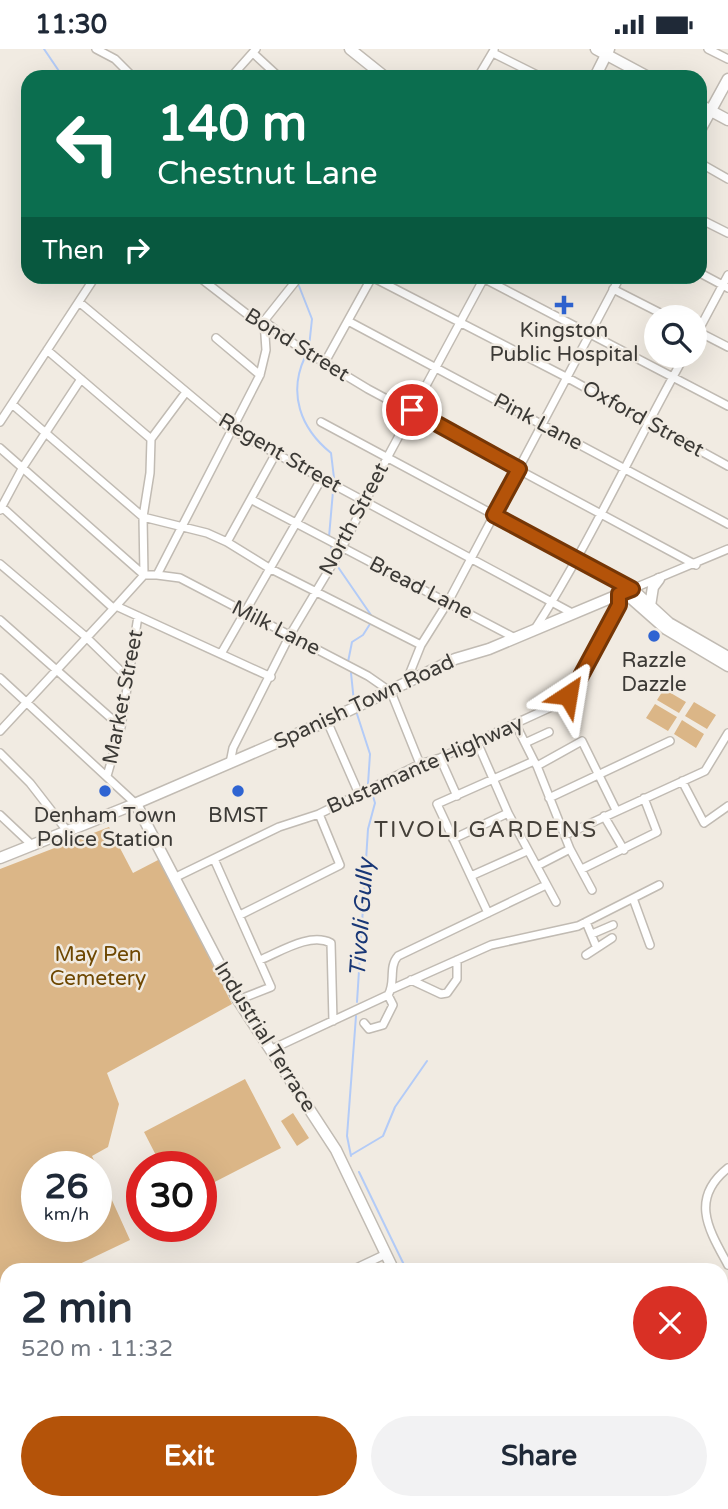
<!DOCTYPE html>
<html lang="en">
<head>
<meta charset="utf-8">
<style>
	:root { --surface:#fff; --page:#f2f2f3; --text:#1f2937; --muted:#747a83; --accent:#b45309 }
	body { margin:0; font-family:"Varela Round",sans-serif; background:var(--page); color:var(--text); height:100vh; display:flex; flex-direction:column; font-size:26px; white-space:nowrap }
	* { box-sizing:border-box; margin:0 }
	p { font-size:23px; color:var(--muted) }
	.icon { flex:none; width:38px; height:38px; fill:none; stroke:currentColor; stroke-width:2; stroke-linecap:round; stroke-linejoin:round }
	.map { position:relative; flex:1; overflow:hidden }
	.sheet { position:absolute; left:0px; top:1214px; width:728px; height:247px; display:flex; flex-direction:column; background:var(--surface); border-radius:21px 21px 0 0; box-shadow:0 7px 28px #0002 }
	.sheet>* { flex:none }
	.hud { position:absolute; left:21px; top:21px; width:686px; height:214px; border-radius:21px; box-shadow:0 7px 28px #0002; background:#0b6e4f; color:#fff; overflow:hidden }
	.controls { position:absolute; left:644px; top:256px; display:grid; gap:14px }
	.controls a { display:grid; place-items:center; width:63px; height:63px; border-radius:50%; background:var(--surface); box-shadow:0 7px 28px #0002; font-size:35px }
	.speed { position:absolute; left:21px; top:1102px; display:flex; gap:14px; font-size:35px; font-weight:700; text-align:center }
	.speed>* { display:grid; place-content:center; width:91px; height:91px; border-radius:50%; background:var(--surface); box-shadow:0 7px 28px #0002; line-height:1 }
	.speed small { font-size:18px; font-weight:400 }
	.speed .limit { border:10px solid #d22; background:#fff; color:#111 }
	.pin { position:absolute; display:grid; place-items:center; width:60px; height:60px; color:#fff; margin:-30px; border:4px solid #fff; border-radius:50%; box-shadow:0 2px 7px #0007 }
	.me { position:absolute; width:77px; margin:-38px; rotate:33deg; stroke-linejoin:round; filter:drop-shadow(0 0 5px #0008) }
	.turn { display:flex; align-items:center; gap:24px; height:147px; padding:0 21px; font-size:32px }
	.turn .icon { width:91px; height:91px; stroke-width:2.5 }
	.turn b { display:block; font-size:49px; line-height:60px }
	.then { display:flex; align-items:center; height:66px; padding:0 21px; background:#0003; gap:14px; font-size:26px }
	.round { display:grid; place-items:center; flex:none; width:74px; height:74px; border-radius:37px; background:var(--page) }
	.headline { display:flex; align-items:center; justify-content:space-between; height:119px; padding:0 21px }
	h1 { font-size:42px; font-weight:800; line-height:52px }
	.action { display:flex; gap:14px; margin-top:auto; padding:14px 21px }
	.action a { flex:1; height:80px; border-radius:42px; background:var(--accent); color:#fff; font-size:28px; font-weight:800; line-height:80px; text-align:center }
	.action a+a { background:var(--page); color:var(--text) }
	.status { display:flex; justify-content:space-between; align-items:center; height:49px; padding:0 35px; background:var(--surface); direction:ltr }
	.status svg { height:19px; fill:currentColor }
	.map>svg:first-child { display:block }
</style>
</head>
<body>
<div class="status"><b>11:30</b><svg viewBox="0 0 49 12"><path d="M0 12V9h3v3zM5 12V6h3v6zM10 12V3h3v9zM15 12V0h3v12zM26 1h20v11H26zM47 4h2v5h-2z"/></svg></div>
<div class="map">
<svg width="728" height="1460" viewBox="0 0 728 1460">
	<rect width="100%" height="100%" fill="#f1ebe2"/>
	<path fill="#dbb687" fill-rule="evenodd" d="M664 640 686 653 679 664 657 651Z
		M694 653 716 666 707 680 685 667Z
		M655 655 677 668 668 682 646 669Z
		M682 671 704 685 696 699 674 685Z
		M109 778 133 824 160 810 232 955 107 1024 119 1055 108 1098 92 1107 130 1191 67 1221 7 1222V1250L0 1253V820ZM37 1118H96V1178H37Z
		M245 1030 281 1099 201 1140V1118H162L144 1083Z
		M293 1064 309 1089 297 1097 281 1072Z"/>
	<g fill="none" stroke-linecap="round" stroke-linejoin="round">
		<path stroke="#b3cbf7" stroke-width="2" d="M44 0 63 28
			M299 237 312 270 309 298
			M305 308C288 344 300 379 331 404L334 429
			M329 488 333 442
			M331 497 333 507
			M338 518 371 566
			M348 613 352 593 363 586 370 575
			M351 624 354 653
			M357 665 370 705 368 735
			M357 953 368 780 375 754 372 744
			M351 1106 383 1087 395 1058 427 1012
			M351 1107 347 1087 356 967
			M359 1123 407 1222"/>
		<g stroke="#c1bbb3" stroke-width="10">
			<path id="street" d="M96 0 115 10 133 28
				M708 0 728 10
				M253 4 279 28
				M493 4 541 28
				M231 28 256 0
				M478 28 494 1
				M700 114 728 130
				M700 170 728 184
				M700 224 728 239
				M199 228 252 269 264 272 297 297 368 340 696 516
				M372 228 566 328 728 417
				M481 228 728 357
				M613 240 668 268
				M79 253 232 381 574 565
				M348 272 728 475
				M695 281 728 298
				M695 288 728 226
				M216 289 260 326
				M47 301 151 390 150 424 143 468 144 526 116 557 271 628
				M325 313 372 228
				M12 355 143 468 207 484 227 493 269 519 421 596
				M0 373 95 228
				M321 373 632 540 728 500
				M151 390 186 343
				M0 399 144 526H157L260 326 266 301 264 272 299 228
				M252 451 515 589
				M2 458 113 559
				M0 461 23 418 81 330
				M227 493 275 406
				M0 515 85 587 127 628
				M157 526 180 529 368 627 391 643 420 715
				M0 571 121 678
				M535 580C591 492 634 397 685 306
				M222 603 322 429
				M0 629 136 755
				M405 636 421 596 448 553 620 228
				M327 672 359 745
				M516 676 534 712
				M0 682 116 557
				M477 693 508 764 556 853
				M525 694 549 683
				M0 704 30 734 68 783
				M440 709 457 747
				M230 714 233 699 290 586 342 499 387 409 484 229
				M537 717 570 800 592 841
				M107 727 121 678 138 567
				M682 732 704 774 728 757
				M549 749 670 692
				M0 766 33 797
				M604 767 624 801
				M565 786 705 722 728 684
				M453 790 508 764
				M214 810 271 938 238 951
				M537 817 570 800
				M582 820 657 783 644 749
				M471 827 527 802
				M174 829 279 778 319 765 420 715 440 709 560 654 576 636 619 556V545
				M634 852 650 896
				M488 864 437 755 534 712 537 717 582 692 616 761
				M240 866 340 816 319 765
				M586 873 596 897
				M592 885 613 876
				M586 906 612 889
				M260 911C280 903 310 883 331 894L333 972
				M411 931 441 945 447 944 457 930V911
				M392 940 491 896 578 877 659 836
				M364 974 369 980 383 976 393 956 388 946
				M270 1001 388 946C396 934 388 918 398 907L546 836
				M728 1119C689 1150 709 1181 728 1216
				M350 1222 386 1205
				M0 1403 7 1419
				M22 1454 25 1460
				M135 1454 138 1460
				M670 1454 673 1460
				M83 1460 96 1454
				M719 1460 728 1455"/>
		</g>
		<g stroke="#c1bbb3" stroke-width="13">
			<path id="secondary" d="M350 0 385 28
				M596 0 648 28
				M595 28 609 0
				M700 56 728 71
				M700 81 728 30
				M624 543 666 580 728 617
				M650 557 653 538 659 530
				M136 755 238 951 336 1101 394 1222
				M0 809 130 757 327 672 455 610 489 600 632 540 669 574 728 608"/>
		</g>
		<g stroke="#c1bbb3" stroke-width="16">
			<path id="highway" d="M721 1348 728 1344
				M721 1362 728 1359
				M498 1460 510 1454
				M529 1460 541 1454"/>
		</g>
		<use href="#street" stroke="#fff" stroke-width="7"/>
		<use href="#secondary" stroke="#fff" stroke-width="10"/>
		<use href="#highway" stroke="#fff" stroke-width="12"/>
	</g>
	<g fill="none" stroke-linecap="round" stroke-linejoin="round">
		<g stroke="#753606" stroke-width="18">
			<path id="route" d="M412 361 519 420 494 466 632 540 619 545V556L576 636 568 646"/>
		</g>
		<use href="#route" stroke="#b45309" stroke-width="12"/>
	</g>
	<g fill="#2f64d2" stroke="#f1ebe2" stroke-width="2.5">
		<path d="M560.5 245.5h7v7h7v7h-7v7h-7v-7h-7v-7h7z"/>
		<circle cx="654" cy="587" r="7"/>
		<circle cx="105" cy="742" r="7"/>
		<circle cx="238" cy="742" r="7"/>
	</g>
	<g text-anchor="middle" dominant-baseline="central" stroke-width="5" stroke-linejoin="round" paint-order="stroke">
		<g font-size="21" fill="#3c3a36" stroke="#f1ebe2">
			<text x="564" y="281">Kingston<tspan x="564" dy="24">Public Hospital</tspan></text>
			<text x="654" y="611">Razzle<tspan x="654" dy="24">Dazzle</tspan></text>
			<text x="105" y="766">Denham Town<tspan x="105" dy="24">Police Station</tspan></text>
			<text x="238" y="766">BMST</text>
		</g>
		<g font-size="21" fill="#3c3a36" stroke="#f1ebe2">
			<text transform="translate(297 296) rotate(32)">Bond Street</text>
			<text transform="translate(643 370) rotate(29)">Oxford Street</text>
			<text transform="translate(538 373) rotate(28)">Pink Lane</text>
			<text transform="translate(280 404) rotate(30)">Regent Street</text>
			<text transform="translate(354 470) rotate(-62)">North Street</text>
			<text transform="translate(421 539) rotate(27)">Bread Lane</text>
			<text transform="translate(276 579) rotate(27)">Milk Lane</text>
			<text transform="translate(123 648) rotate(-79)">Market Street</text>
			<text transform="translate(364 653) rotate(-25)">Spanish Town Road</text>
			<text transform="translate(425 716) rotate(-24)">Bustamante Highway</text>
			<text transform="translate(265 988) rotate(58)">Industrial Terrace</text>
		</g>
		<g font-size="21" fill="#6e4701" stroke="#f1ebe2">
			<text x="98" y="905">May Pen<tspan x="98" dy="24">Cemetery</tspan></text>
		</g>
		<g font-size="23" letter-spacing="2" fill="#454039" stroke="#f1ebe2">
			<text x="486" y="781">TIVOLI GARDENS</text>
		</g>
		<g font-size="23" font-style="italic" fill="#193776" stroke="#f1ebe2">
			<text transform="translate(362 869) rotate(-86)">Tivoli Gully</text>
		</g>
	</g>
</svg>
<div class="controls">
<a><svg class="icon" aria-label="search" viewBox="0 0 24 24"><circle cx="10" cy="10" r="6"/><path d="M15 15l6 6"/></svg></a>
</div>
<div class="speed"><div>26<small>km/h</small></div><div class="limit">30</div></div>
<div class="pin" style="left:412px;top:361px;background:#d93025"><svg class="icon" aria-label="arrive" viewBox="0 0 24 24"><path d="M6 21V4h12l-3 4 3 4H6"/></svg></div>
<svg class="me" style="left:568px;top:646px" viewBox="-20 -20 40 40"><path d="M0-17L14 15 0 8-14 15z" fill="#b45309" stroke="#fff" stroke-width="4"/></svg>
<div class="hud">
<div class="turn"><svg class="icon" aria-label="left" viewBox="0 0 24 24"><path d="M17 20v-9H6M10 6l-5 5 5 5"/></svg><div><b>140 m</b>Chestnut Lane</div></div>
<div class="then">Then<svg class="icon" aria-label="right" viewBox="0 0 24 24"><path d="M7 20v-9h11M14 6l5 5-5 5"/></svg></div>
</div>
<section class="sheet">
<div class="headline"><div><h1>2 min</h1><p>520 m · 11:32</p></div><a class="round" style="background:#d93025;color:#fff"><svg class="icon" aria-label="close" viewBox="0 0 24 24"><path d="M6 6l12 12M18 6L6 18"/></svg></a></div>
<div class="action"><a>Exit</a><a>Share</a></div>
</section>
</div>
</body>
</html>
